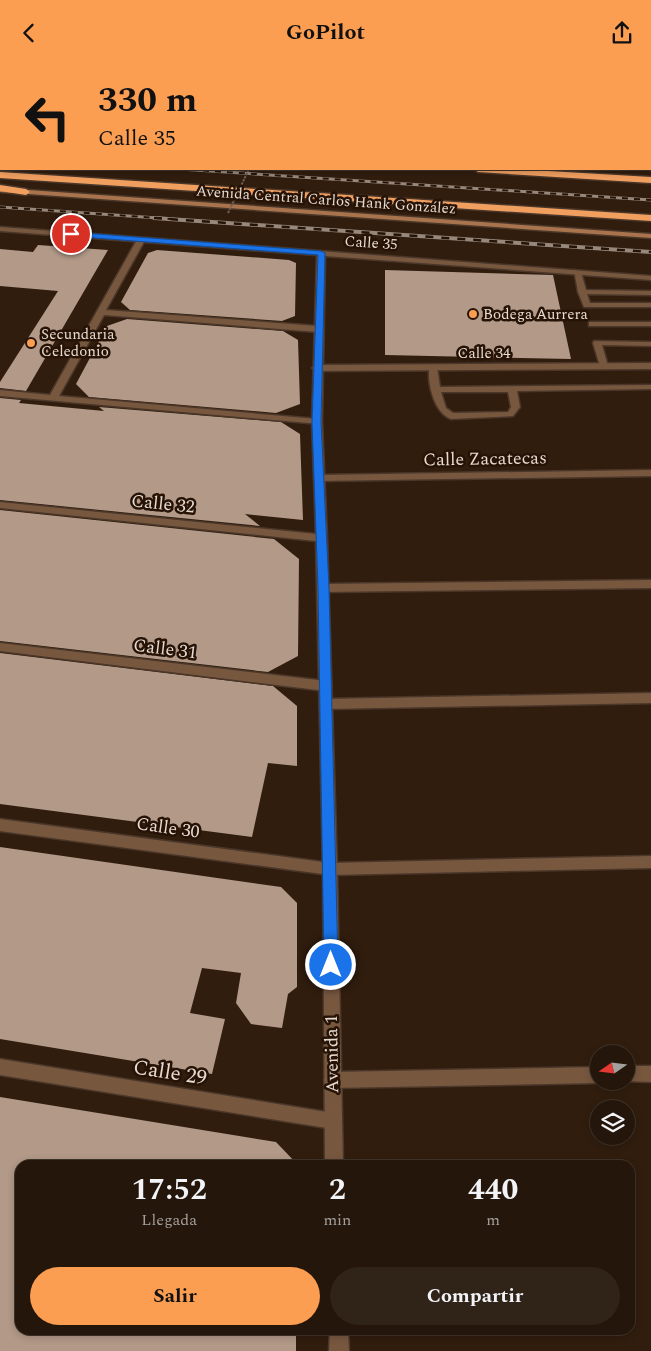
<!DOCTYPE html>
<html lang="es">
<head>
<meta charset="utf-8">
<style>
	:root { --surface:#24160a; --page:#302318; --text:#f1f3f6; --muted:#a39f9c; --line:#41352b; --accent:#fc9e52 }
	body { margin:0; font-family:Spectral,serif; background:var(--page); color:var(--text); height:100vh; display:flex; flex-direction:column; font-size:19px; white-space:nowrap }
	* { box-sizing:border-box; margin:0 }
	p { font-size:16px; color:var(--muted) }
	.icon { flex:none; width:28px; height:28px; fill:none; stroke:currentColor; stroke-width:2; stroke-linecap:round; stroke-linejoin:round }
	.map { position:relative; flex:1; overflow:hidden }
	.panel { position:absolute; left:15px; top:1095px; width:620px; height:175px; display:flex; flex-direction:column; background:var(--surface); border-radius:15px; box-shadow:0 2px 8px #0003,0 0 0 1px var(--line) }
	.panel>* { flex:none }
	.guide { position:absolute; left:0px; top:0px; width:651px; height:105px; box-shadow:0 2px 8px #0003,0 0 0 1px var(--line); background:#fc9e52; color:#111; overflow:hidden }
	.needle { width:32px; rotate:256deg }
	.fabs { position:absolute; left:590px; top:980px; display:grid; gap:10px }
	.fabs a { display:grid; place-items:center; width:45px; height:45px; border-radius:50%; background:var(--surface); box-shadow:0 2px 8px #0003,0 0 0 1px var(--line); font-size:25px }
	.pin { position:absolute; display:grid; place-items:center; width:42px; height:42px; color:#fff; margin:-21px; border:2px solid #fff; border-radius:50%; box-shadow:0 1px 5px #0007 }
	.me { position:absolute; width:55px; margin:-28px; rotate:0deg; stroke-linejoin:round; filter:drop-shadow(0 0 4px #0008) }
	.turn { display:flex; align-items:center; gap:18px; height:105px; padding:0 15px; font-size:22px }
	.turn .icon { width:65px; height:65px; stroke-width:2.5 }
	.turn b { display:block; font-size:35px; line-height:42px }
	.eta { display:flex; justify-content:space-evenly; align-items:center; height:85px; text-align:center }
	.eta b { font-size:30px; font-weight:700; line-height:35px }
	.primary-button { display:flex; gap:10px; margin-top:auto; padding:10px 15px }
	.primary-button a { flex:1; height:58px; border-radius:30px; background:var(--accent); color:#111; font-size:20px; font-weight:700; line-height:58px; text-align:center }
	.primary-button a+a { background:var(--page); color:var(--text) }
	header { display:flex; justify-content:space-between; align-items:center; height:65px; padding:0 15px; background:var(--accent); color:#111; font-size:22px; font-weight:700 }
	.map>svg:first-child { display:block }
</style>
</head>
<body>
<header><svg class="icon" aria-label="back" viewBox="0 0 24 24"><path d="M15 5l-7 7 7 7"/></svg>GoPilot<svg class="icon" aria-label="share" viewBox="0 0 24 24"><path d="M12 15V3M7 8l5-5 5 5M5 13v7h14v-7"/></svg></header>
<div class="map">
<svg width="651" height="1286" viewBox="0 0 651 1286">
	<rect width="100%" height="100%" fill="#301d0e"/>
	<path fill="#b29988" d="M38 180 108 185 26 326 0 323V317L58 226 0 221V184L33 187Z
		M157 185 289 195 296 198 295 251 282 256 130 245 121 237 148 188Z
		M385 205 553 210 571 294 385 290Z
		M127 254 283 266 298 275 300 339 276 348 89 332 76 319 107 261Z
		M0 333 21 335 19 338 104 346 99 342 281 357 300 369 303 455 245 449 260 461 0 435Z
		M0 445 274 474 299 494 298 591 268 607 0 576Z
		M0 588 273 621 297 641V701L268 698 252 772 0 739Z
		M0 782 281 822 297 838V922L288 929 282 963 251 959 236 938 241 908 202 903 190 948 225 954 212 1009 0 974Z
		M0 1032 276 1077 298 1100H20V1265H296V1286H0Z"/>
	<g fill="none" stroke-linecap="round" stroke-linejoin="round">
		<g stroke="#4a3729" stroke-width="3">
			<path id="service" d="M574 205 581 207 586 225 651 226V230L587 229 590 238H651V242H584L578 227Z
				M589 257H651V261H589Z
				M594 276 651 277V281L602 280 608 301 604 303 600 301 593 278Z
				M430 300 437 302 440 322 651 320V324L517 326 520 342 513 351 451 354C434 348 426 316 430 300ZM441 327H508L511 342 508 347 453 348 446 343Z"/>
		</g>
		<g stroke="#4a3729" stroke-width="3">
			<path id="minor" d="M226 0H254L255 1H227Z
				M370 0H376V1H370Z
				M423 0H429V1H423Z
				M650 9H651V13H650Z
				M0 16H1V20H0Z
				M650 45H651V49H650Z
				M138 173 145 175 106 245 318 261 322 264 318 267 104 250 59 331 317 354 320 355V359L0 331V325L50 330Z
				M651 298V304L317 306 312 303 317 300Z
				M651 405V411L319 416 314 413 319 410Z
				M651 515V523L323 527 317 523 323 519Z
				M0 578 326 616 330 618 332 621 330 624 326 626 0 586Z
				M651 628V638L326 644 322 642 320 639 322 636 326 634Z
				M0 754 330 798 651 791V803L330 810 0 766Z
				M0 994 333 1048 339 1050 341 1056 339 1062 333 1064 0 1010Z
				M626 1001H651V1017L624 1016H626Z
				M599 1002V1016H604L599 1018 332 1023 326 1021 324 1015 326 1009 332 1007Z"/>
		</g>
		<g stroke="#4a3729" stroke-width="3">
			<path id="tertiary" d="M303 0H309V1H303Z
				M317 0H323V1H317Z
				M563 0H569L570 1H564Z
				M582 0H588L589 1H583Z
				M650 87H651V91H650Z
				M0 162 651 211V215L325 191 322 357 327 473 337 804 343 1100H325L323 804 316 476 0 443V437L316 469 312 357 317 190 0 166Z
				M330 1265H348L349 1286H329Z"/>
		</g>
		<g stroke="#4a3729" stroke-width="3">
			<path id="secondary" d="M0 56H1V60H0Z
				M0 123 651 169V173L0 127Z"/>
		</g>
		<g stroke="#4a3729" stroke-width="3">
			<path id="motorway" d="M0 70H1V74H0Z
				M650 99 651 105 647 104H650Z
				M474 104H514L651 112V118L478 107Z
				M0 107 651 150V156L0 113Z
				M0 120 26 124 30 127 26 130 0 126Z"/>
		</g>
		<use href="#service" fill="#78573f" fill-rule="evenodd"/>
		<use href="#minor" fill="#78573f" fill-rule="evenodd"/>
		<use href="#tertiary" fill="#78573f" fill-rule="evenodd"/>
		<use href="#secondary" fill="#a9744d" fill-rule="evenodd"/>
		<use href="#motorway" fill="#f19f5f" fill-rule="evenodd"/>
		<g stroke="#97887c" stroke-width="3">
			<path id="rail-far1" d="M179 104 651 135
				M0 142 172 154"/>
		</g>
		<g stroke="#97887c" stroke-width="4">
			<path id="rail" d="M154 153 651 187"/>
		</g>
		<use href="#rail-far1" stroke="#261306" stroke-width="2" stroke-dasharray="6" stroke-linecap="butt"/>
		<use href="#rail" stroke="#261306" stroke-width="2.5" stroke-dasharray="8" stroke-linecap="butt"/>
		<path stroke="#6f5e51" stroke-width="2" stroke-dasharray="2.5 1" stroke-linecap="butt" d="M228 148 249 104"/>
	</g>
	<path fill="#1a73e8" stroke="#114b97" d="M71 167 321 186 325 188 321 357 329 523 338 900 336 904 331 906 326 904 324 900 318 523 312 357 318 190 68 171V168Z"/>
	<g fill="#fc9e52" stroke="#261306" stroke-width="2">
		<circle cx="473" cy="249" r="5"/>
		<circle cx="31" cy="278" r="5"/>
	</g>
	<g text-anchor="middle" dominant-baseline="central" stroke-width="5" stroke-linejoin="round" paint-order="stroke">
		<g font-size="15" fill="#e7dad0" stroke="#261306">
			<text transform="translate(326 135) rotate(4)">Avenida Central Carlos Hank González</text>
			<text transform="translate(371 178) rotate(4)">Calle 35</text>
			<text x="484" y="288">Calle 34</text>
		</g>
		<g font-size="15" fill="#e7dad0" stroke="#261306" text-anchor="start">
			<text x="483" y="249">Bodega Aurrera</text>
			<text x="41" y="269">Secundaria<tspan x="41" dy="17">Celedonio</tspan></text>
		</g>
		<g font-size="18" fill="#e7dad0" stroke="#261306">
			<text transform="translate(485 394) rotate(-1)">Calle Zacatecas</text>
			<text transform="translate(163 439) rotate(6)">Calle 32</text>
			<text transform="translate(165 584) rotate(7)">Calle 31</text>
			<text transform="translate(168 763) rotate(8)">Calle 30</text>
			<text transform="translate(332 989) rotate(-91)">Avenida 1</text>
		</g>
		<g font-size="21" fill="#e7dad0" stroke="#261306">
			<text transform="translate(170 1008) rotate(9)">Calle 29</text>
		</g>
	</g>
</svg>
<div class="fabs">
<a><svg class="needle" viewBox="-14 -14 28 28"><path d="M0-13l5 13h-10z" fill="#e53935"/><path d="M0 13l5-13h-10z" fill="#a39f9c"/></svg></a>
<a><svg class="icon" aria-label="layers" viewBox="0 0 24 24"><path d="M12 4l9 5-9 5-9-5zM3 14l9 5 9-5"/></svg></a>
</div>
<div class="pin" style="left:71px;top:169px;background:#d93025"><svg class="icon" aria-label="arrive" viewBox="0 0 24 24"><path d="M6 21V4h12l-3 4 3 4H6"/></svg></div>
<svg class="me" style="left:331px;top:900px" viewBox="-20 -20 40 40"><circle r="17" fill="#1a73e8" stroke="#fff" stroke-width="3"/><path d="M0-11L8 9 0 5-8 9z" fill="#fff"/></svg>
<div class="guide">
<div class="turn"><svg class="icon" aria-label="left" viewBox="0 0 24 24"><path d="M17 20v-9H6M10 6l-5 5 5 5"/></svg><div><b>330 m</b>Calle 35</div></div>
</div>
<section class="panel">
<div class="eta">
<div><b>17:52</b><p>Llegada</p></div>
<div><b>2</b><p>min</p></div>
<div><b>440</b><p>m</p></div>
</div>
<div class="primary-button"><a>Salir</a><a>Compartir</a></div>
</section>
</div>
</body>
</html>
